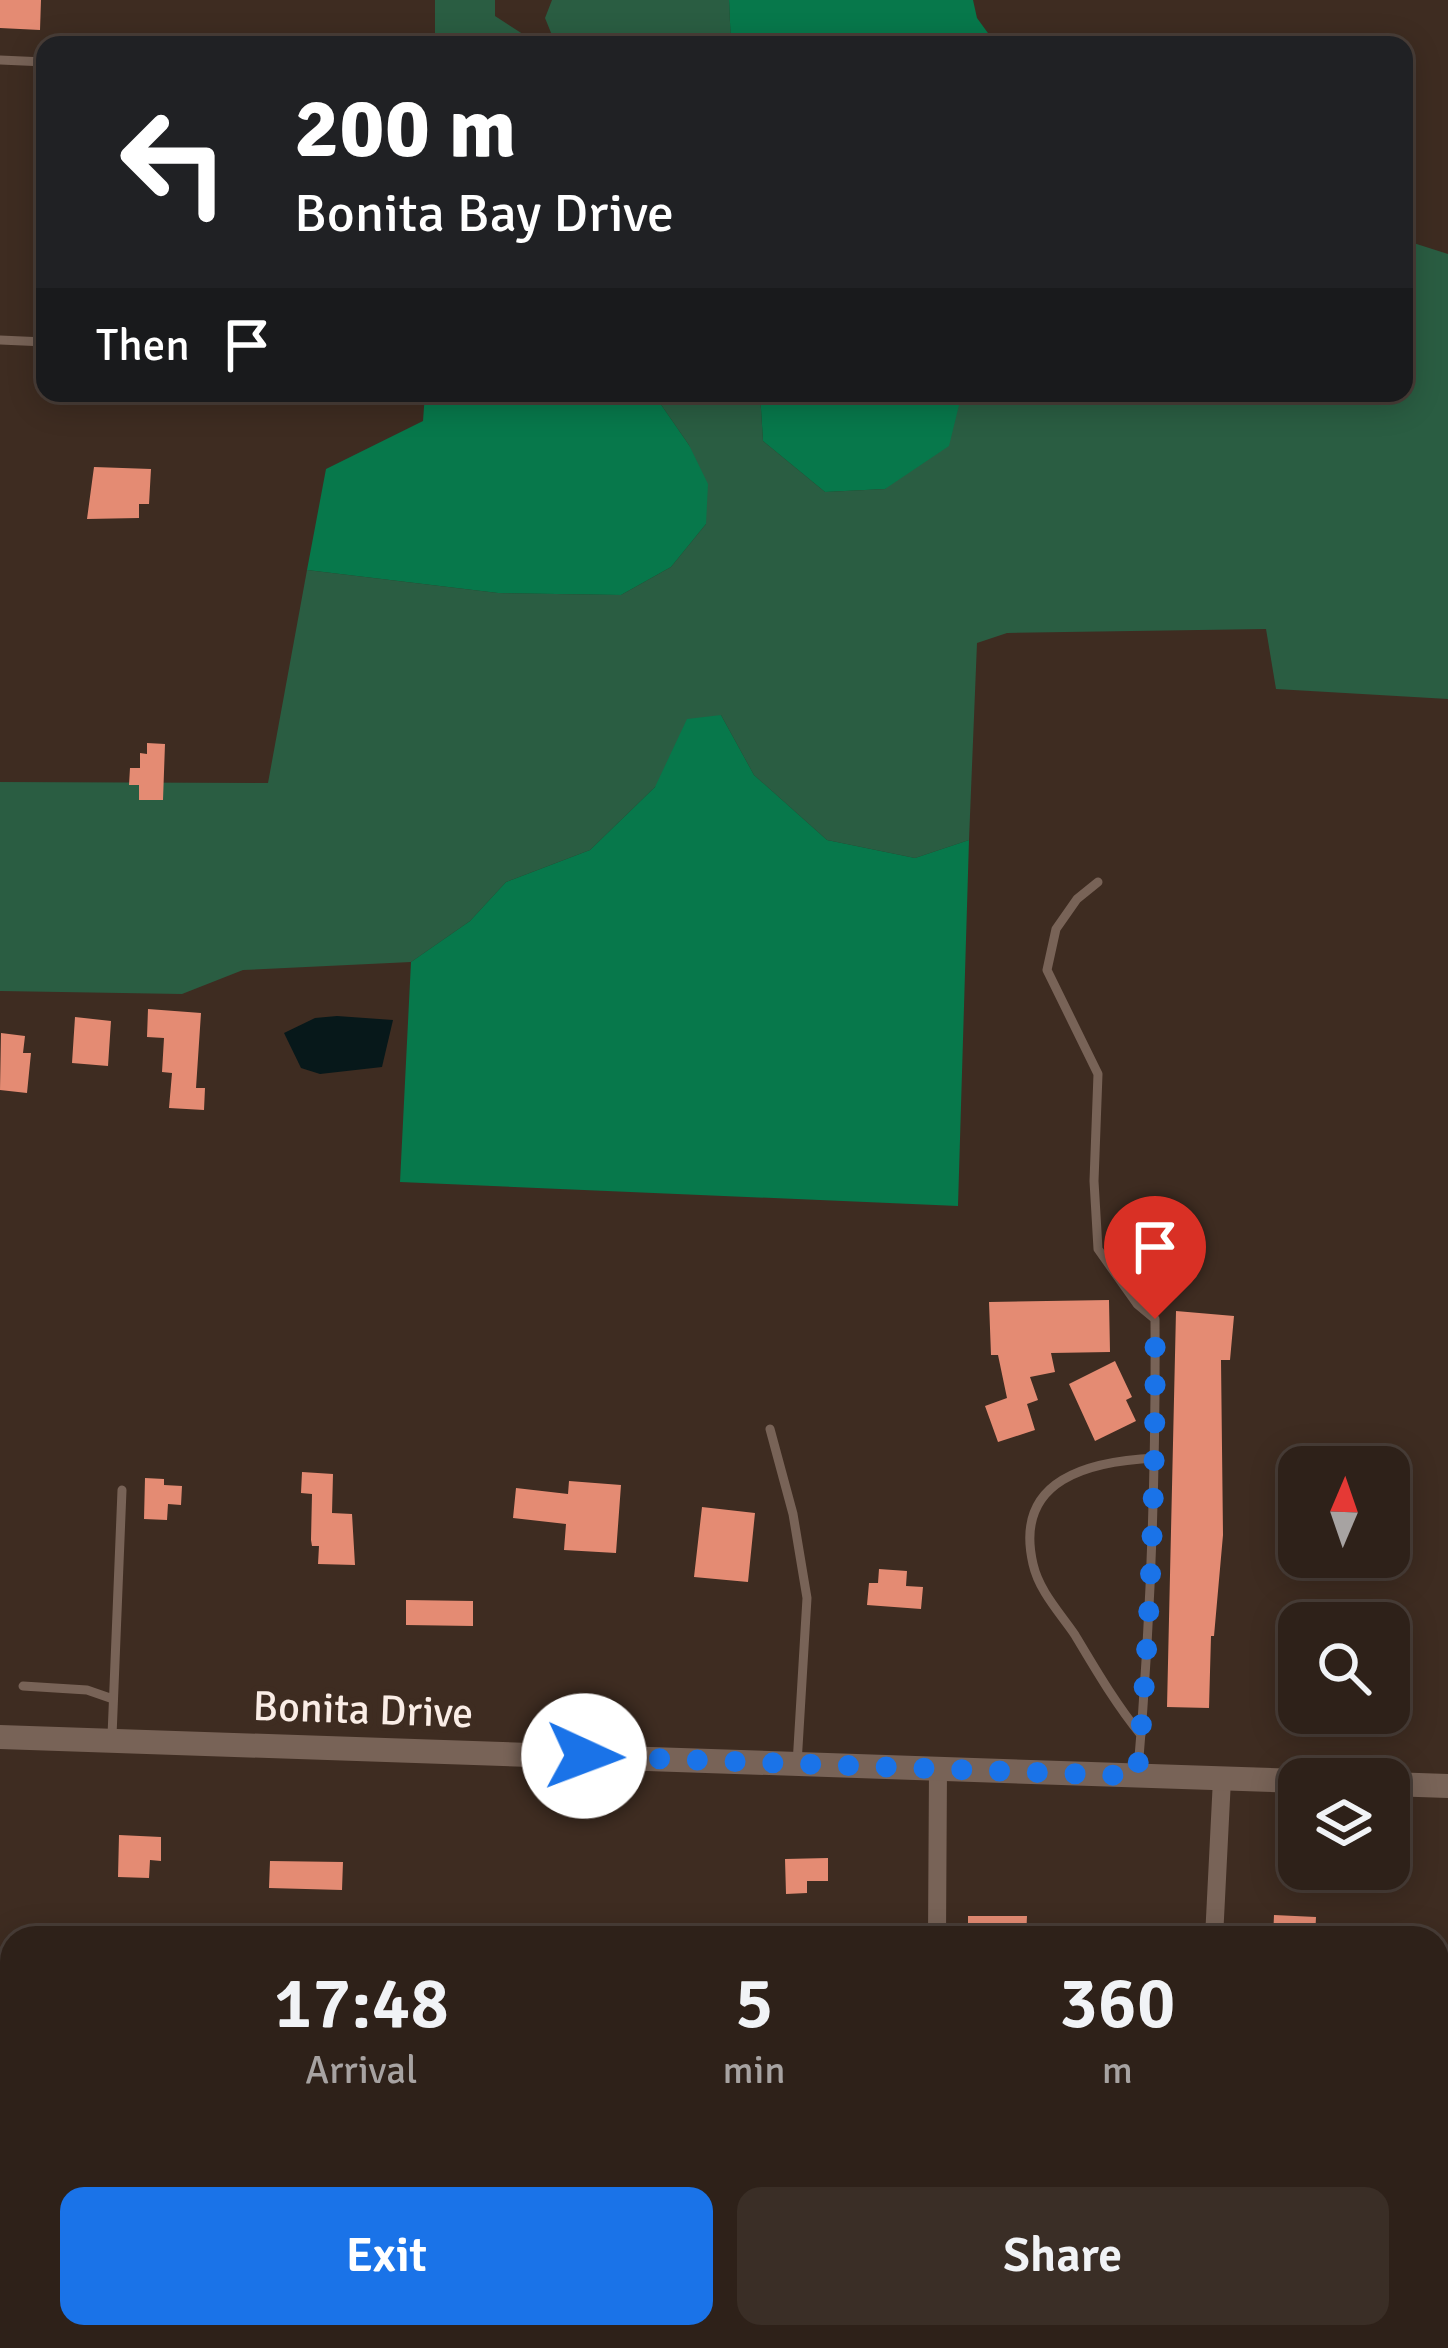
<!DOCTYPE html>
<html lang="en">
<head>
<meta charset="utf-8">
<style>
	:root { --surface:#2e2119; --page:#3a2e26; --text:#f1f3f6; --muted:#a7a3a2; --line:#493e38; --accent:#1a73e8 }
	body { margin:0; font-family:Signika,sans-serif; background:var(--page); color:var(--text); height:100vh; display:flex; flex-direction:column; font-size:45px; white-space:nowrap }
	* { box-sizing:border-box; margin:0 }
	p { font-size:39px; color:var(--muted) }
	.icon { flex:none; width:66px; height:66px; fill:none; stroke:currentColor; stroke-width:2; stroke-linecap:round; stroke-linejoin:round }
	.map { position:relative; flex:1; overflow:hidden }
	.drawer { position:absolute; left:0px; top:1926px; width:1449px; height:423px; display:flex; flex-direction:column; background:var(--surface); border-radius:36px 36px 0 0; box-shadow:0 6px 30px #0003,0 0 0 3px var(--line) }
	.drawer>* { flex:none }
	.banner { position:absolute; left:36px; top:36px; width:1377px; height:366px; border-radius:24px; box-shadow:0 6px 30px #0003,0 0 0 3px var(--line); background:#202124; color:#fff; overflow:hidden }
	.needle { width:78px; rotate:2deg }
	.tools { position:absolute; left:1278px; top:1446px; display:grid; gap:24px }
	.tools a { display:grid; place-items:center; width:132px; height:132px; border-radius:24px; background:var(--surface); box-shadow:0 6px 30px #0003,0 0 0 3px var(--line); font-size:60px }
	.pin { position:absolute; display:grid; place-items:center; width:102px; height:102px; color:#fff; margin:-123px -51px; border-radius:50% 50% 50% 0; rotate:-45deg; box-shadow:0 0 12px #0007 }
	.pin .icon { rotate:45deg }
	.me { position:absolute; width:132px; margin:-66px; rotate:92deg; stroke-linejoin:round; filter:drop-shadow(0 0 9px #0008) }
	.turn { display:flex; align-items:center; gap:42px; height:252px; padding:0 60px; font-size:54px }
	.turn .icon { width:156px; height:156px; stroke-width:2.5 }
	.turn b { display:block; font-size:84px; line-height:102px }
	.then { display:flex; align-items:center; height:114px; padding:0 60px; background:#0003; gap:24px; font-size:45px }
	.eta { display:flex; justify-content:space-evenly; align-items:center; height:204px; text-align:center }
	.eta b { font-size:72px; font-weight:600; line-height:84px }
	.primary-button { display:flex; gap:24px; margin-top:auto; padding:24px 60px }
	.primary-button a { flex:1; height:138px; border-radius:24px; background:var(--accent); color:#fff; font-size:48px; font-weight:600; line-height:138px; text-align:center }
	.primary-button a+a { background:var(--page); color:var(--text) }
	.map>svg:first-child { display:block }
</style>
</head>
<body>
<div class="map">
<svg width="1448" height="2348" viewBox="0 0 1448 2348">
	<rect width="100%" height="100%" fill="#3e2c21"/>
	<path fill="#2a5d42" d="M435 0H495V16L529 38 528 45H435Z
		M552 0H729L731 45H556L545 18Z
		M1404 240 1448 254V699L1276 689 1266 629 1007 633 977 643 969 840 915 858 827 840 754 775 721 715 655 787 590 850 506 882 470 921 411 962 243 970 182 994 0 991V782L268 783 307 570 498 593 621 595 671 567 706 524 689 445 653 393H760L763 441 825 492 885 489 960 393H1404Z
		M465 2337H668V2348H465Z"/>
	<path fill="#07784b" d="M729 0H973L977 18 993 40 990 45H731Z
		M425 393H653L689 445 708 484 706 524 671 567 621 595 498 593 307 570 326 469 423 421Z
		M760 393H960L961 397 949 446 885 489 825 492 763 441Z
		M721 715 754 775 827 840 915 858 969 840 958 1206 400 1182 411 962 470 921 506 882 590 850 655 787 687 719Z"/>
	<path fill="#07181a" d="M337 1016 393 1020 382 1067 320 1074 301 1068 284 1033 315 1018Z"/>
	<path fill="#e48b73" d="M0 0H41L40 30 0 28Z
		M94 467 151 469 149 504H139V518L87 519Z
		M147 743 165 744 163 800H139V785H129L130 768H140V753L147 754Z
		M148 1009 201 1013 196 1088H205L204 1110 169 1108 172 1073 162 1072 164 1038 147 1037Z
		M75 1017 111 1021 108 1066 72 1063Z
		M1 1033 25 1036 23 1053H31L27 1093 0 1090Z
		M1109 1300 1110 1352 1051 1353 1055 1372 1030 1377 1038 1400 1027 1404 1035 1430 998 1442 985 1406 1007 1398 998 1355H991L989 1302Z
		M1176 1311 1234 1316 1230 1360H1221L1223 1535 1214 1636H1211L1209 1708 1167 1707Z
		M1115 1361 1132 1397 1126 1400 1136 1421 1095 1441 1069 1384Z
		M302 1472 333 1474 332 1513 352 1514 355 1565 318 1564 319 1546H312L311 1540 312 1494 301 1493Z
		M145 1478 164 1479V1485L182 1486 181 1505 168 1504 167 1520 144 1519Z
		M569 1481 621 1485 616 1553 564 1550 566 1524 513 1518 516 1488 568 1494Z
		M702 1507 755 1513 748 1582 694 1577Z
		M879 1569 907 1571 906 1586 923 1587 921 1609 867 1605 869 1583H878Z
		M406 1600 473 1601V1626L406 1625Z
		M119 1835 161 1837V1861L150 1860 149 1878 118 1877Z
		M828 1858V1881H807V1893L786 1894 785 1859Z
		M270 1861 343 1862 342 1890 269 1888Z
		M1274 1915 1316 1917 1315 1938H1273Z
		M968 1916H1027L1026 1938H968Z"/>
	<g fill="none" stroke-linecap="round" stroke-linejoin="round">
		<path stroke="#786357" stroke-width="9" d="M0 60 45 62
			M0 340 45 342
			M1098 882 1077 899 1056 929 1047 970 1098 1074 1094 1181 1098 1249 1137 1304 1155 1319C1156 1471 1151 1620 1138 1770
			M770 1429 793 1514 807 1598 797 1764
			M23 1686 87 1690 113 1699
			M1141 1735C1115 1703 1096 1670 1075 1635 1060 1613 1039 1591 1033 1564 1013 1478 1091 1461 1156 1458
			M112 1736 122 1490"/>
		<path stroke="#786357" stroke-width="18" d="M937 1938 938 1769
			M1214 1938 1222 1779
			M934 2348V2337
			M1082 2348V2337"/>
		<path stroke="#786357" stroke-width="24" d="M0 1737 1299 1781
			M1389 1784 1448 1786"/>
	</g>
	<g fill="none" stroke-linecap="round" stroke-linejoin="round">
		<path stroke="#1a73e8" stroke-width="21" stroke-dasharray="0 37.8" d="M584 1756 1137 1776C1151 1623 1156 1472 1155 1319"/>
	</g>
	<g text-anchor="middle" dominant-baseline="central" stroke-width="12" stroke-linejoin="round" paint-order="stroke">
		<g font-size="42" fill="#faede6" stroke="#3e2c21">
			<text transform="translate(363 1710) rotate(2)">Bonita Drive</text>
		</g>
	</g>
</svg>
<div class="tools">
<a><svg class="needle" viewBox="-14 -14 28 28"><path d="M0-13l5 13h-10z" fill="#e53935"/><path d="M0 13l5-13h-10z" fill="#a7a3a2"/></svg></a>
<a><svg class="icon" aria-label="search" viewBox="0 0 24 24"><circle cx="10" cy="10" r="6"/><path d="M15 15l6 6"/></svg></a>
<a><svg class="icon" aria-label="layers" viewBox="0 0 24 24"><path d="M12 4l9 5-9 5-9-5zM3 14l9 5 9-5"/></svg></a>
</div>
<div class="pin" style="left:1155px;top:1319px;background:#d93025"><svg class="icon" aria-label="arrive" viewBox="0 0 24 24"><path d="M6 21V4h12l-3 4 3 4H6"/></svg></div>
<svg class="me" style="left:584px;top:1756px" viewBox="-20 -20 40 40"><circle r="19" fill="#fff"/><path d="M0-13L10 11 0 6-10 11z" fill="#1a73e8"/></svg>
<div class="banner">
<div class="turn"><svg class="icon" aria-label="left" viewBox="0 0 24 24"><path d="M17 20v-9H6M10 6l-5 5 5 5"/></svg><div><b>200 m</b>Bonita Bay Drive</div></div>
<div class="then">Then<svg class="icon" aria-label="arrive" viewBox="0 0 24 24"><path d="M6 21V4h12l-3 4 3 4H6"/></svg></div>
</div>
<section class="drawer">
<div class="eta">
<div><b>17:48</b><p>Arrival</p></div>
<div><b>5</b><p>min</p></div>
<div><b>360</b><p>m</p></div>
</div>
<div class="primary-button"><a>Exit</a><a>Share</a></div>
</section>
</div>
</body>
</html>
